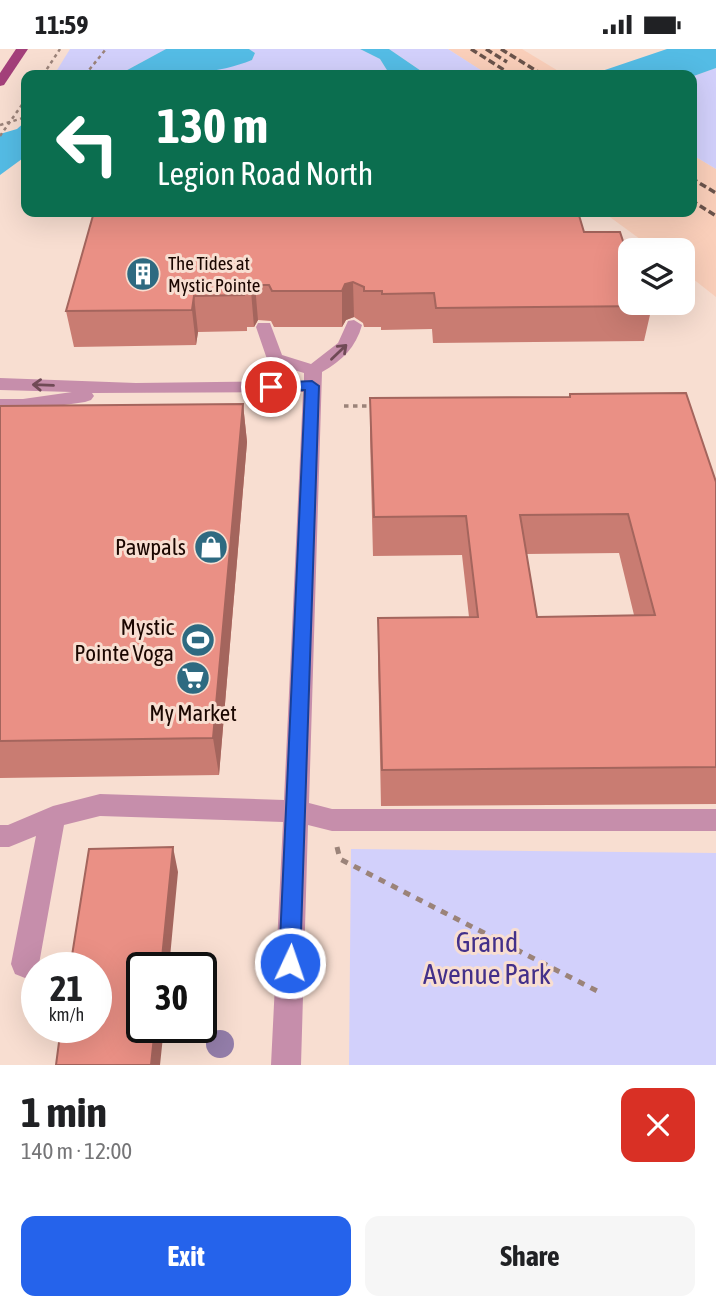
<!DOCTYPE html>
<html lang="en">
<head>
<meta charset="utf-8">
<style>
	:root { --surface:#fff; --page:#f6f6f6; --text:#202124; --muted:#757577; --accent:#2563eb }
	body { margin:0; font-family:"Asap Condensed",sans-serif; background:var(--page); color:var(--text); height:100vh; display:flex; flex-direction:column; font-size:26px; white-space:nowrap }
	* { box-sizing:border-box; margin:0 }
	p { font-size:23px; color:var(--muted) }
	.icon { flex:none; width:38px; height:38px; fill:none; stroke:currentColor; stroke-width:2; stroke-linecap:round; stroke-linejoin:round }
	.map { position:relative; height:1016px; overflow:hidden }
	.panel { display:flex; flex-direction:column; background:var(--surface); flex:1 }
	.panel>* { flex:none }
	.hud { position:absolute; left:21px; top:21px; width:676px; height:147px; border-radius:14px; box-shadow:0 7px 28px #0002; background:#0b6e4f; color:#fff; overflow:hidden }
	.controls { position:absolute; left:618px; top:189px; display:grid; gap:14px }
	.controls a { display:grid; place-items:center; width:77px; height:77px; border-radius:14px; background:var(--surface); box-shadow:0 7px 28px #0002; font-size:35px }
	.speed { position:absolute; left:21px; top:903px; display:flex; gap:14px; font-size:35px; font-weight:700; text-align:center }
	.speed>* { display:grid; place-content:center; width:91px; height:91px; border-radius:50%; background:var(--surface); box-shadow:0 7px 28px #0002; line-height:1 }
	.speed small { font-size:18px; font-weight:400 }
	.speed .limit { border:4px solid #111; border-radius:10px; background:#fff; color:#111 }
	.pin { position:absolute; display:grid; place-items:center; width:60px; height:60px; color:#fff; margin:-30px; border:4px solid #fff; border-radius:50%; box-shadow:0 2px 7px #0007 }
	.me { position:absolute; width:77px; margin:-38px; rotate:3deg; stroke-linejoin:round; filter:drop-shadow(0 0 5px #0008) }
	.turn { display:flex; align-items:center; gap:24px; height:147px; padding:0 21px; font-size:32px }
	.turn .icon { width:91px; height:91px; stroke-width:2.5 }
	.turn b { display:block; font-size:49px; line-height:60px }
	.round { display:grid; place-items:center; flex:none; width:74px; height:74px; border-radius:14px; background:var(--page) }
	.headline { display:flex; align-items:center; justify-content:space-between; height:119px; padding:0 21px }
	h1 { font-size:42px; font-weight:700; line-height:52px }
	.action { display:flex; gap:14px; margin-top:auto; padding:14px 21px }
	.action a { flex:1; height:80px; border-radius:14px; background:var(--accent); color:#fff; font-size:28px; font-weight:700; line-height:80px; text-align:center }
	.action a+a { background:var(--page); color:var(--text) }
	.status { display:flex; justify-content:space-between; align-items:center; height:49px; padding:0 35px; background:var(--surface); direction:ltr }
	.status svg { height:19px; fill:currentColor }
	.map>svg:first-child { display:block }
</style>
</head>
<body>
<div class="status"><b>11:59</b><svg viewBox="0 0 49 12"><path d="M0 12V9h3v3zM5 12V6h3v6zM10 12V3h3v9zM15 12V0h3v12zM26 1h20v11H26zM47 4h2v5h-2z"/></svg></div>
<div class="map">
<svg width="716" height="1016" viewBox="0 0 716 1016">
	<rect width="100%" height="100%" fill="#f8ded1"/>
	<path fill="#facfba" d="M448 0H522L565 26H488Z
		M691 105 716 120V248L683 222 682 201H655L603 163H691Z"/>
	<path fill="#d2d0fb" d="M70 0H166L118 26H54Z
		M249 0H360L380 10 390 26H190C210 18 232 19 252 11L255 4Z
		M389 0H448L487 25 427 26Z
		M716 19V120L691 105V28Z
		M351 800 716 804V1016H349Z"/>
	<path fill="#54bce5" d="M166 0H249L255 4 252 11C210 28 163 26 118 26Z
		M360 0H389L427 26H390L380 10Z
		M667 0H716V19L691 28 590 26Z
		M26 72V107L0 126V85L17 80Z"/>
	<g fill="none" stroke-linecap="round" stroke-linejoin="round">
		<path stroke="#9b8379" stroke-width="2.5" stroke-dasharray="3.5 3.5" stroke-linecap="butt" d="M43 26 60 0
			M85 26 106 0
			M0 76 26 68"/>
		<path stroke="#9b8379" stroke-width="3.5" stroke-dasharray="4.5 4.5" stroke-linecap="butt" d="M344 357H374"/>
		<path stroke="#9b8379" stroke-width="5" stroke-dasharray="7 7" stroke-linecap="butt" d="M337 798 340 810 599 943"/>
		<path fill="#c68eab" fill-rule="evenodd" d="M354 271 362 276C356 298 342 312 322 323L309 754 332 760H716V782H332L308 776 301 1016H271L283 773 100 767 64 776 39 915 35 925 25 929 15 925 11 915 36 787 9 798H0V776H8L53 757 100 745 284 751 303 343 92 344 94 347 91 351 85 353 23 362H0V350H23L72 343 0 341V329L136 334 304 332V324L268 313 256 278 258 274H270L282 306 311 315 338 294 348 272Z"/>
		<path fill="#a3407a" fill-rule="evenodd" d="M16 0H28L4 36 0 37V24Z"/>
		<path stroke="#6a534b" stroke-width="3.5" stroke-dasharray="7 3.5" stroke-linecap="butt" d="M471 0 512 26
			M486 0 507 13
			M501 0 543 26
			M691 129 716 144
			M691 151 716 167"/>
		<path stroke="#9b8379" stroke-width="2.5" stroke-dasharray="3.5 3.5" stroke-linecap="butt" d="M0 87 26 50"/>
	</g>
	<circle fill="#947eaa" cx="220" cy="995" r="14"/>
	<path fill="#c97c72" fill-rule="evenodd" d="M584 183 624 195 652 257 644 292 433 294 432 280 381 281V278H364L363 274 354 268 346 271 342 278H274L271 272 258 271 254 278H247V282L198 283 196 296 74 298 66 262Z
		M570 345 716 433V755L381 757 378 608V569L469 568 462 506 373 507 370 388V349L569 348ZM619 504 634 566 537 568 526 505Z
		M243 355 247 393 219 726 0 729V357Z"/>
	<path fill="#a4655d" d="M353 233 354 268 346 271 342 278V242L345 235Z
		M255 236 258 271 254 278 251 242Z
		M194 247 198 283 196 296 192 261Z
		M243 355 247 393 219 726 213 689Z
		M173 798 178 823 169 919H161Z
		M155 978H164L160 1016H151Z"/>
	<path fill="#ea9085" stroke="#a4655d" stroke-width="2" fill-rule="evenodd" d="M94 163H578L584 183H620L624 195H631L633 201H630V254H651L652 257 436 259 434 244 382 245V242H364V238L353 233 345 235 342 242H272L269 236H255L251 242H244V246L194 247 192 261 66 262Z
		M686 344 716 433V718L382 721 378 569 478 568 466 467 374 468 370 349 570 348V345ZM628 465 655 566 537 568 520 466Z
		M243 355 213 689 0 692V357Z
		M173 798 161 919H142V978H155L151 1016H56L61 978H96V919H70L89 800Z"/>
	<defs><path id="oneway-shaft" d="M-6 0H5M1.5-3L5.5 0L1.5 3" fill="none" stroke-width="1.6" stroke-linecap="round" stroke-linejoin="round" transform="scale(1.75)"/></defs>
	<g stroke="#704a56">
		<use href="#oneway-shaft" transform="translate(339 303) rotate(-44)"/>
		<use href="#oneway-shaft" transform="translate(43 336) rotate(-178)"/>
	</g>
	<path fill="#2563eb" stroke="#184099" stroke-width="2" d="M312 332 319 337 300 914 297 922 290 925 282 922 279 914 305 341 271 342 265 338 271 334Z"/>
	<defs>
		<g id="building-disc" transform="scale(1.75)"><circle r="9.5" fill="#2e6a81" stroke="#f8ded1"/><path d="M-4-6H4V6H1V3H-1V6H-4ZM-2.5-4.3h1.7v1.8h-1.7ZM.8-4.3h1.7v1.8H.8ZM-2.5-1h1.7V.8h-1.7ZM.8-1h1.7V.8H.8Z" fill="#fff"/></g>
		<g id="shop-disc" transform="scale(1.75)"><circle r="9.5" fill="#2e6a81" stroke="#f8ded1"/><path d="M-5-2.5h2.3a2.7 3.5 0 0 1 5.4 0H5L5.5 6h-11ZM-1.5-2.5h3a1.5 2.3 0 0 0-3 0Z" fill="#fff"/></g>
		<g id="stadium-disc" transform="scale(1.75)"><circle r="9.5" fill="#2e6a81" stroke="#f8ded1"/><path d="M0-5a6.5 5 0 1 0 0 10a6.5 5 0 1 0 0-10ZM-3.5-1.8h7v3.6h-7Z" fill="#fff"/></g>
		<g id="supermarket-disc" transform="scale(1.75)"><circle r="9.5" fill="#2e6a81" stroke="#f8ded1"/><path d="M-6-5.5h2.5l.6 2H6L4.5 2H-2.5L-4.4-4H-6ZM-1.5 3.2a1.3 1.3 0 1 0 .1 0ZM3 3.2a1.3 1.3 0 1 0 .1 0Z" fill="#fff"/></g>
	</defs>
	<g fill-rule="evenodd">
		<use href="#building-disc" x="143" y="225"/>
		<use href="#shop-disc" x="211" y="498"/>
		<use href="#stadium-disc" x="198" y="591"/>
		<use href="#supermarket-disc" x="193" y="629"/>
	</g>
	<g text-anchor="middle" dominant-baseline="central" stroke-width="6" stroke-linejoin="round" paint-order="stroke">
		<g font-size="19" fill="#1a0600" stroke="#f8ded1" text-anchor="start">
			<text x="168" y="214">The Tides at<tspan x="168" dy="22">Mystic Pointe</tspan></text>
		</g>
		<g font-size="23" fill="#1a0600" stroke="#f8ded1" text-anchor="end">
			<text x="186" y="498">Pawpals</text>
			<text x="174" y="578">Mystic<tspan x="174" dy="26">Pointe Voga</tspan></text>
			<text x="193" y="664" text-anchor="middle">My Market</text>
		</g>
		<g font-size="28" fill="#43308a" stroke="#f8ded1">
			<text x="487" y="893">Grand<tspan x="487" dy="32">Avenue Park</tspan></text>
		</g>
	</g>
</svg>
<div class="controls">
<a><svg class="icon" aria-label="layers" viewBox="0 0 24 24"><path d="M12 4l9 5-9 5-9-5zM3 14l9 5 9-5"/></svg></a>
</div>
<div class="speed"><div>21<small>km/h</small></div><div class="limit">30</div></div>
<div class="pin" style="left:271px;top:338px;background:#d93025"><svg class="icon" aria-label="arrive" viewBox="0 0 24 24"><path d="M6 21V4h12l-3 4 3 4H6"/></svg></div>
<svg class="me" style="left:290px;top:914px" viewBox="-20 -20 40 40"><circle r="17" fill="#2563eb" stroke="#fff" stroke-width="3"/><path d="M0-11L8 9 0 5-8 9z" fill="#fff"/></svg>
<div class="hud">
<div class="turn"><svg class="icon" aria-label="left" viewBox="0 0 24 24"><path d="M17 20v-9H6M10 6l-5 5 5 5"/></svg><div><b>130 m</b>Legion Road North</div></div>
</div>
</div>
<section class="panel">
<div class="headline"><div><h1>1 min</h1><p>140 m · 12:00</p></div><a class="round" style="background:#d93025;color:#fff"><svg class="icon" aria-label="close" viewBox="0 0 24 24"><path d="M6 6l12 12M18 6L6 18"/></svg></a></div>
<div class="action"><a>Exit</a><a>Share</a></div>
</section>
</body>
</html>
